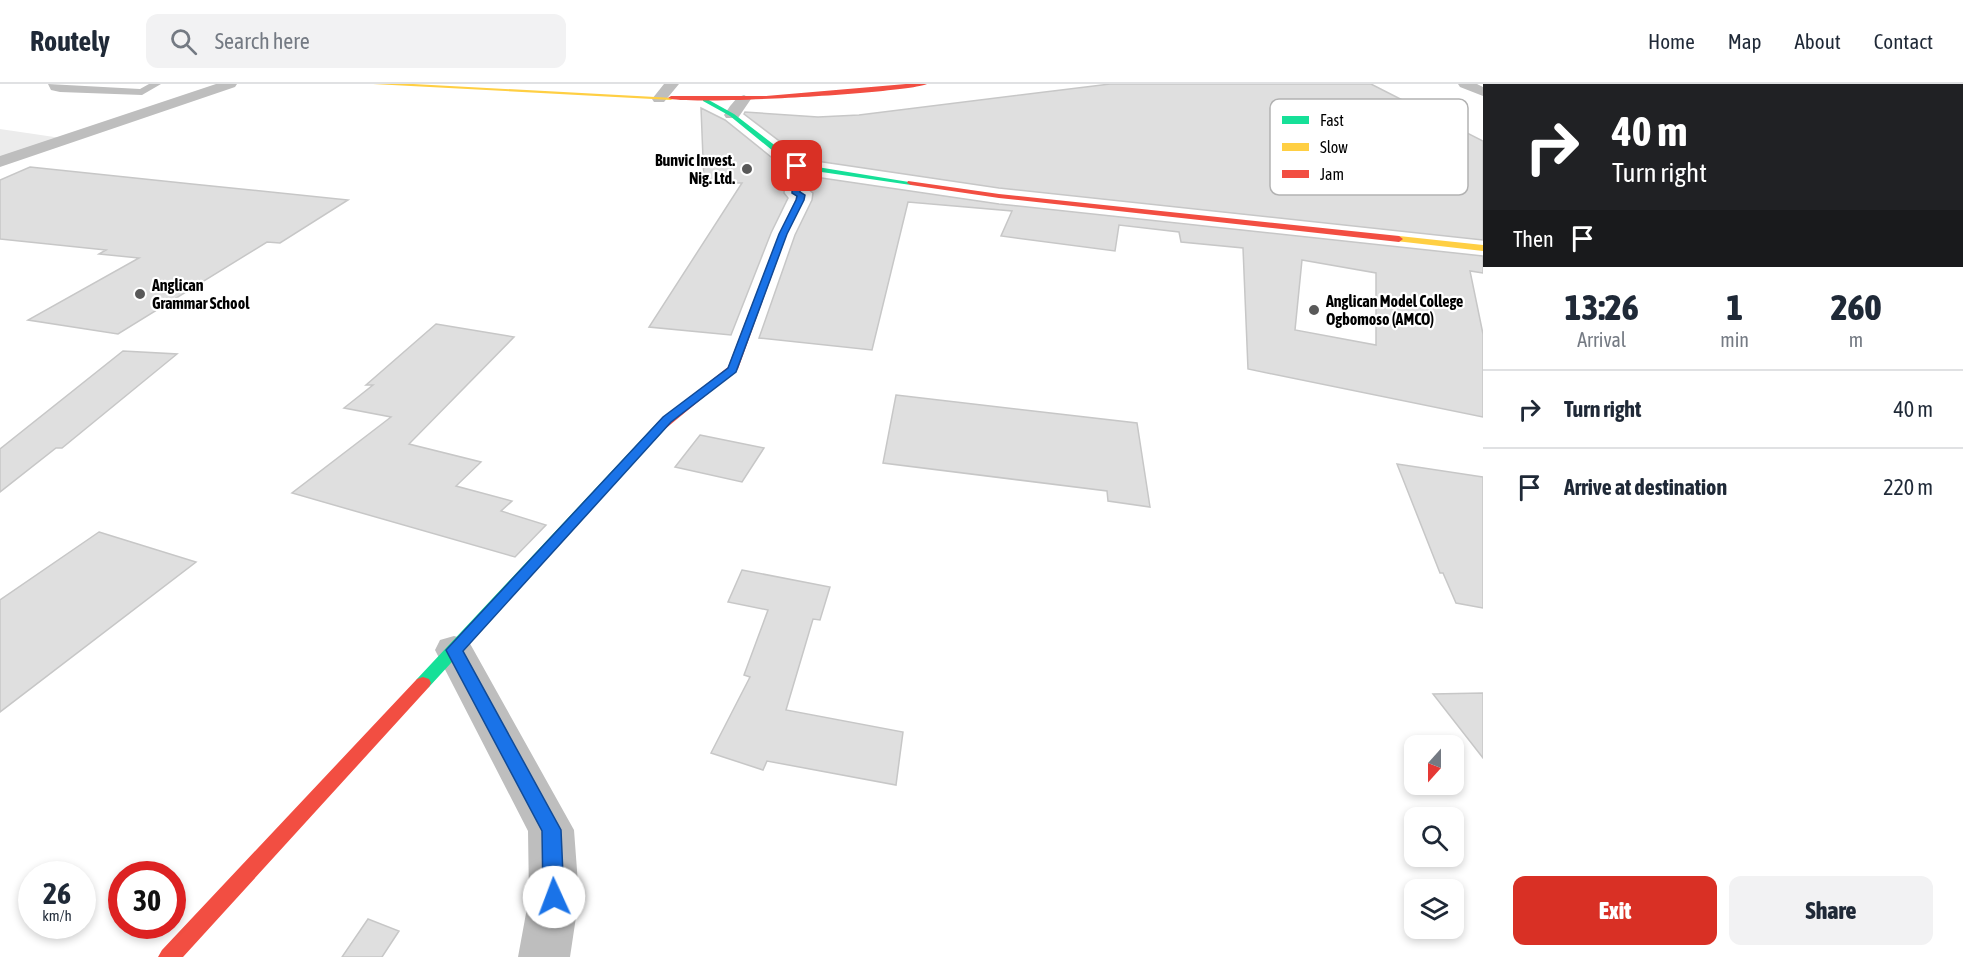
<!DOCTYPE html>
<html lang="en">
<head>
<meta charset="utf-8">
<style>
	:root { --surface:#fff; --page:#f2f2f3; --text:#1f2937; --muted:#747a83; --line:#e0e1e3; --accent:#d93025 }
	body { margin:0; font-family:"Asap Condensed",sans-serif; background:var(--page); color:var(--text); height:100vh; display:flex; flex-direction:column; font-size:22px; white-space:nowrap }
	* { box-sizing:border-box; margin:0 }
	p { font-size:20px; color:var(--muted) }
	.icon { flex:none; width:33px; height:33px; fill:none; stroke:currentColor; stroke-width:2; stroke-linecap:round; stroke-linejoin:round }
	.map { position:relative; flex:1; overflow:hidden }
	.sheet { display:flex; flex-direction:column; background:var(--surface); width:480px }
	.sheet>* { flex:none }
	.banner { background:#202124; color:#fff; overflow:hidden }
	.needle { width:39px; rotate:201deg }
	.buttons { position:absolute; left:1404px; top:651px; display:grid; gap:12px }
	.buttons a { display:grid; place-items:center; width:60px; height:60px; border-radius:12px; background:var(--surface); box-shadow:0 3px 9px #0003; font-size:30px }
	.speed { position:absolute; left:18px; top:777px; display:flex; gap:12px; font-size:30px; font-weight:700; text-align:center }
	.speed>* { display:grid; place-content:center; width:78px; height:78px; border-radius:50%; background:var(--surface); box-shadow:0 3px 9px #0003; line-height:1 }
	.speed small { font-size:15px; font-weight:400 }
	.speed .limit { border:9px solid #d22; background:#fff; color:#111 }
	.pin { position:absolute; display:grid; place-items:center; width:51px; height:51px; color:#fff; margin:-26px; border-radius:12px; box-shadow:0 3px 9px #0006 }
	.me { position:absolute; width:66px; margin:-33px; rotate:358deg; stroke-linejoin:round; filter:drop-shadow(0 0 4px #0008) }
	.turn { display:flex; align-items:center; gap:21px; height:126px; padding:0 30px; font-size:27px }
	.turn .icon { width:78px; height:78px; stroke-width:2.5 }
	.turn b { display:block; font-size:42px; line-height:51px }
	.then { display:flex; align-items:center; height:57px; padding:0 30px; background:#0003; gap:12px; font-size:22px }
	.eta { display:flex; justify-content:space-evenly; align-items:center; height:102px; text-align:center }
	.eta b { font-size:36px; font-weight:800; line-height:42px }
	.primary-button { display:flex; gap:12px; margin-top:auto; padding:12px 30px }
	.primary-button a { flex:1; height:69px; border-radius:12px; background:var(--accent); color:#fff; font-size:24px; font-weight:800; line-height:69px; text-align:center }
	.primary-button a+a { background:var(--page); color:var(--text) }
	ul { padding:0; list-style:none }
	li { display:flex; align-items:center; gap:18px; height:78px; padding:0 30px; border-top:2px solid var(--line) }
	li div { flex:1 }
	li b { display:block; font-size:22px }
	li em { font-style:normal }
	header { display:flex; align-items:center; gap:36px; box-sizing:border-box; height:84px; padding:0 30px; background:var(--surface); border-bottom:2px solid var(--line) }
	header strong { font-size:28px }
	nav { display:flex; gap:33px; margin-inline-start:auto; font-size:21px }
	.search { width:420px; height:54px; background:var(--page); display:flex; align-items:center; gap:15px; box-sizing:border-box; padding:0 21px; border-radius:12px; color:var(--muted); font-size:22px }
	main { display:flex; flex:1; min-height:0 }
	.map>svg:first-child { display:block }
</style>
</head>
<body>
<header>
<strong>Routely</strong>
<div class="search"><svg class="icon" aria-label="search" viewBox="0 0 24 24"><circle cx="10" cy="10" r="6"/><path d="M15 15l6 6"/></svg>Search here</div>
<nav><a>Home</a><a>Map</a><a>About</a><a>Contact</a></nav>
</header>
<main>
<div class="map">
<svg width="1483" height="873" viewBox="0 0 1483 873">
	<rect width="100%" height="100%" fill="#fff"/>
	<path fill="#ececec" d="M0 45 61 54 0 75Z"/>
	<path fill="#dfdfdf" stroke="#c7c7c7" stroke-width="1.5" fill-rule="evenodd" d="M1110 0H1371L1483 57V156L999 104 803 75 744 30 745 28 818 33 859 31Z
		M701 24 725 36 786 85 784 109 788 114 771 149 731 251 649 243 742 99H704Z
		M30 83 192 100 348 116 280 159 267 158 118 250 28 236 139 174 99 170 106 166 0 155V96Z
		M808 92 999 120 1483 172V189L1470 187 1483 250V333L1248 285 1243 164 1181 158 1179 148 1119 141 1115 167 1001 152 1012 127 908 118 872 266 759 254 795 151 812 116 813 109 808 105ZM1302 176 1376 189V261L1295 246Z
		M436 240 514 253 409 360 481 378 456 402 512 417 501 427 546 441 515 473 292 409 391 333 344 324 373 301H366Z
		M123 267 177 270 62 364H56L0 408V365Z
		M896 311 1137 339 1150 423 1108 417 1107 407 883 379Z
		M700 351 764 364 742 398 675 383Z
		M1397 380 1483 393V524L1456 519 1443 489H1440Z
		M99 448 196 478 0 628V516Z
		M742 486 830 503 820 536 813 535 786 626 903 648 896 701 767 677 763 686 711 669 750 593 744 591 768 526 728 518Z
		M1483 609V674L1433 610Z
		M368 835 399 847 382 873H342Z"/>
	<g fill="none" stroke-linecap="round" stroke-linejoin="round">
		<path fill="#bebebe" fill-rule="evenodd" d="M48 0 140 5 149 0H161L142 11 60 8 51 6Z"/>
		<path fill="#bebebe" fill-rule="evenodd" d="M216 0H237L235 3 0 83V72Z
			M664 0H679L664 18H654L652 15Z
			M1458 0H1477L1483 3V12L1460 3Z
			M744 11 751 15 738 34H726L724 31C729 24 735 13 744 11Z
			M454 552 468 556 574 746 579 813 570 873H518L529 813 528 747 435 566 440 556Z"/>
		<path fill="#16e098" fill-rule="evenodd" d="M703 15H707L734 30 799 80 915 99 911 101 794 84 730 32 703 17Z
			M661 338 667 342 665 345 429 603 423 605 417 603 415 599 417 595 657 339Z"/>
		<path fill="#ffcf43" fill-rule="evenodd" d="M373 0H413L674 14 671 16Z
			M1399 152 1483 161V167L1396 157V153Z"/>
		<path fill="#f24e42" fill-rule="evenodd" d="M906 0H927C908 9 685 22 668 14L671 12H766Z
			M797 80 801 82 800 108 805 111 804 115 787 150 738 285 665 345H657L655 342 657 339 728 283 779 150 796 115 797 112 792 109 793 82Z
			M908 97 999 110 1399 152 1403 155 1399 158 999 114 911 101 907 99Z
			M423 593 429 595 431 599 429 603 183 873H158L162 866 417 595Z"/>
	</g>
	<path fill="#1a73e8" stroke="#114b97" stroke-width="1.5" d="M797 80 800 82V108L805 111 804 116 787 150 736 288 671 338 463 567 561 746 564 813 561 820 554 822 546 820 543 813 542 747 446 566 663 333 728 284 779 150 796 116 797 112 792 109 793 82Z"/>
	<g fill="#595959" stroke="#fff" stroke-width="2">
		<circle cx="747" cy="85" r="6"/>
		<circle cx="140" cy="210" r="6"/>
		<circle cx="1314" cy="226" r="6"/>
	</g>
	<g text-anchor="middle" dominant-baseline="central" stroke-width="4.5" stroke-linejoin="round" paint-order="stroke">
		<g font-size="16" font-weight="bold" fill="#000" stroke="#fff" text-anchor="start">
			<text x="735" y="76" text-anchor="end">Bunvic Invest.<tspan x="735" dy="18">Nig. Ltd.</tspan></text>
			<text x="152" y="201">Anglican<tspan x="152" dy="18">Grammar School</tspan></text>
			<text x="1326" y="217">Anglican Model College<tspan x="1326" dy="18">Ogbomoso (AMCO)</tspan></text>
		</g>
	</g>
	<rect x="1270" y="15" width="198" height="96" rx="9" fill="#fff" stroke="#b2b2b2" stroke-width="1.5"/>
	<rect x="1282" y="32" width="27" height="8" fill="#16e098"/>
	<rect x="1282" y="59" width="27" height="8" fill="#ffcf43"/>
	<rect x="1282" y="86" width="27" height="8" fill="#f24e42"/>
	<g font-size="16" fill="#000">
		<text x="1320" y="42">Fast</text>
		<text x="1320" y="69">Slow</text>
		<text x="1320" y="96">Jam</text>
	</g>
</svg>
<div class="buttons">
<a><svg class="needle" viewBox="-14 -14 28 28"><path d="M0-13l5 13h-10z" fill="#e53935"/><path d="M0 13l5-13h-10z" fill="#747a83"/></svg></a>
<a><svg class="icon" aria-label="search" viewBox="0 0 24 24"><circle cx="10" cy="10" r="6"/><path d="M15 15l6 6"/></svg></a>
<a><svg class="icon" aria-label="layers" viewBox="0 0 24 24"><path d="M12 4l9 5-9 5-9-5zM3 14l9 5 9-5"/></svg></a>
</div>
<div class="speed"><div>26<small>km/h</small></div><div class="limit">30</div></div>
<div class="pin" style="left:797px;top:82px;background:#d93025"><svg class="icon" aria-label="arrive" viewBox="0 0 24 24"><path d="M6 21V4h12l-3 4 3 4H6"/></svg></div>
<svg class="me" style="left:554px;top:813px" viewBox="-20 -20 40 40"><circle r="19" fill="#fff"/><path d="M0-13L10 11 0 6-10 11z" fill="#1a73e8"/></svg>
</div>
<section class="sheet">
<div class="banner">
<div class="turn"><svg class="icon" aria-label="right" viewBox="0 0 24 24"><path d="M7 20v-9h11M14 6l5 5-5 5"/></svg><div><b>40 m</b>Turn right</div></div>
<div class="then">Then<svg class="icon" aria-label="arrive" viewBox="0 0 24 24"><path d="M6 21V4h12l-3 4 3 4H6"/></svg></div>
</div>
<div class="eta">
<div><b>13:26</b><p>Arrival</p></div>
<div><b>1</b><p>min</p></div>
<div><b>260</b><p>m</p></div>
</div>
<ul>
<li><svg class="icon" aria-label="right" viewBox="0 0 24 24"><path d="M7 20v-9h11M14 6l5 5-5 5"/></svg><div><b>Turn right</b></div><em>40 m</em></li>
<li><svg class="icon" aria-label="arrive" viewBox="0 0 24 24"><path d="M6 21V4h12l-3 4 3 4H6"/></svg><div><b>Arrive at destination</b></div><em>220 m</em></li>
</ul>
<div class="primary-button"><a>Exit</a><a>Share</a></div>
</section>
</main>
</body>
</html>
